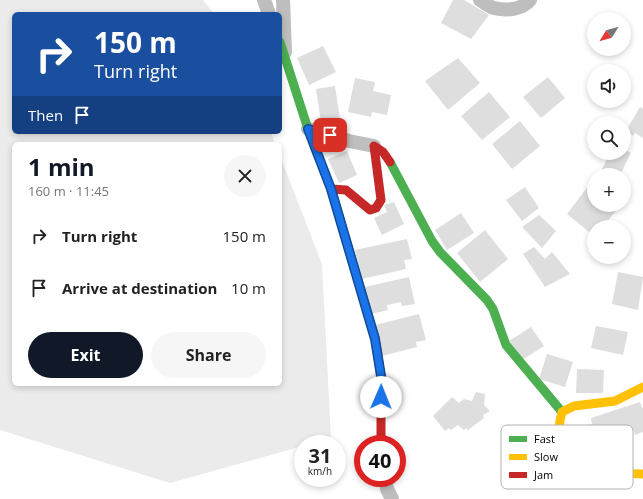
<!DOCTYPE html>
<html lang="en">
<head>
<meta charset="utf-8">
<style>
	:root { --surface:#fff; --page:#f6f6f6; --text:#222; --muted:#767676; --accent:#111827 }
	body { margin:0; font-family:"Open Sans",sans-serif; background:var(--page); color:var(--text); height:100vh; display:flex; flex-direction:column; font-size:15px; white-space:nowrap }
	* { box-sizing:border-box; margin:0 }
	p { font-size:13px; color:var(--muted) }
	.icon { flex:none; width:22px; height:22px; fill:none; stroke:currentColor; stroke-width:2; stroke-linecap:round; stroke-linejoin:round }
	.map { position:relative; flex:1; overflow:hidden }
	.details { position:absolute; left:12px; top:142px; width:270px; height:244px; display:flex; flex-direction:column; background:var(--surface); border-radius:6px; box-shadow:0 2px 6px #0003 }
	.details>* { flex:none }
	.top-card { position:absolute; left:12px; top:12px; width:270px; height:122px; border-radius:6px; box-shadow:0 2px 6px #0003; background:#1a4fa0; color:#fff; overflow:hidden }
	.needle { width:26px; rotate:233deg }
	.tools { position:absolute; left:587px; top:12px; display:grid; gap:8px }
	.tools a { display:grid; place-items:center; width:44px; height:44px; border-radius:50%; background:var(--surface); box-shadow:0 2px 6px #0003; font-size:20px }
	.speed { position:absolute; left:294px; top:435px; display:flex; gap:8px; font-size:20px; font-weight:700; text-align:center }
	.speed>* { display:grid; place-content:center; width:52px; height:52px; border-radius:50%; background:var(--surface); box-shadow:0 2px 6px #0003; line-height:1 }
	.speed small { font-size:10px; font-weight:400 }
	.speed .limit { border:6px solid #d22; background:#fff; color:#111 }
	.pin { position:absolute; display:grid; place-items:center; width:34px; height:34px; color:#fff; margin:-17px; border-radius:8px; box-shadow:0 2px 6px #0006 }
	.me { position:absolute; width:44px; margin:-22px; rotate:1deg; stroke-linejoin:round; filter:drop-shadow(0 0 3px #0008) }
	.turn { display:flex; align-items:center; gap:14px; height:84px; padding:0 16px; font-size:18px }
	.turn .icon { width:52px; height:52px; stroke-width:2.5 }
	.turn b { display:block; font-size:28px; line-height:34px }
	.then { display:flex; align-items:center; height:38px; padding:0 16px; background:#0003; gap:8px; font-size:15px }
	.round { display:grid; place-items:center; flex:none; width:42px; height:42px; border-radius:21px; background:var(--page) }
	.summary { display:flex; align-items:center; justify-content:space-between; height:68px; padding:0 16px }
	h1 { font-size:24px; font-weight:700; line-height:30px; color:var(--accent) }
	.primary-button { display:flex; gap:8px; margin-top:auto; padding:8px 16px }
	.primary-button a { flex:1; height:46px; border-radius:24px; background:var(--accent); color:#fff; font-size:16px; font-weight:700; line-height:46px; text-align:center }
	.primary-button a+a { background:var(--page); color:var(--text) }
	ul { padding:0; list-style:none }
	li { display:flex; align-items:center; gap:12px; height:52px; padding:0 16px }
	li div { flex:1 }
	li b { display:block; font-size:15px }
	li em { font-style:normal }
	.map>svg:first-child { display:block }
</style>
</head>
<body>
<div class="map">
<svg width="643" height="499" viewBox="0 0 643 499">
	<rect width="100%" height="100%" fill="#fff"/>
	<path fill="#ebebeb" d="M0 0H203L214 14H14V132H271L275 144H14V384H280V156L322 264 331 438 311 444H303V446L170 483 0 430Z"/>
	<path fill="#dedede" d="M453 0H464L489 15 471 39 441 23Z
		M323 46 336 72 309 85 297 58Z
		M458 58 480 83 448 110 425 81Z
		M548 77 565 98 541 118 523 97Z
		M355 78 375 82 373 91 391 95 387 115 372 112 371 117 348 112Z
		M335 86 340 119 321 122 316 89Z
		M489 92 510 117 482 140 461 116Z
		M640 107 643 109V138L635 133 633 136 626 131Z
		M520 121 540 146 512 169 492 144Z
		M624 149 631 153 620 175H599L610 153H624Z
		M347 151 357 175 339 183 328 159Z
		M589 185 594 188V205H615L618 208 603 227H594V236L567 214Z
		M525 187 539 208 522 221 506 200Z
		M394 202 404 224 382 235 374 218 387 212 384 205Z
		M461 213 474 233 447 250 435 230Z
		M539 215 556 231 542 248 522 227Z
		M485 230 508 259 480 282 457 253Z
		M407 239 412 259 404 260 406 269 362 279 355 250Z
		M534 247 545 259 552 252 570 274 545 287 523 254Z
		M618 272 643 277 638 310 612 304Z
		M409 277 415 304 402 306 401 302 387 305 388 310 371 314 365 287Z
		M419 314 426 340 416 342 417 347 382 356 375 325Z
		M596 326 628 332 623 355 591 348Z
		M531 327 544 346 522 360 509 341Z
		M547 354 573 362 565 387 539 379Z
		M577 369 604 370 603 393H576Z
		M476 392 485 394 484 405 490 411 483 415 484 418 468 430 466 428 464 430 458 425 451 430 449 428 445 431 433 416 452 397 459 403 464 399 472 401Z
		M640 402 642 408 643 407V432L635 435 633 429 604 438 603 434 591 437 587 425 592 424 591 418Z"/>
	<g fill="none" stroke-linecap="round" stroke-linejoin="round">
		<path stroke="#bebebe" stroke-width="14" d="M264 0 269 14
			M283 0 285 52
			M480 0C485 3 489 7 494 8 506 11 522 10 530 0
			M308 129 349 141 374 146
			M385 478 387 489 392 499"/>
		<path stroke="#4caf50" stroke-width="9" d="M280 42 308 129 331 189 375 338
			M390 162 432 241 440 252 487 300 493 309 506 345 562 412"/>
		<path stroke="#ffc107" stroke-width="9" d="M643 387 615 401 574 406 562 412C559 422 558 433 562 442 565 447 569 450 573 453 594 469 618 474 643 474"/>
		<path stroke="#c62828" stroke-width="9" d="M331 189 346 190 370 210 376 208 381 200 374 146 383 152 390 162
			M375 338 381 376V444"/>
	</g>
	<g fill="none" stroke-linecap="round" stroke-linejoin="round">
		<g stroke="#114b97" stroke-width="10">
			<path id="route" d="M330 135 308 129 331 189 375 339 381 376V397"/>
		</g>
		<use href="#route" stroke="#1a73e8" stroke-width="7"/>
	</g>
	<rect x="501" y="425" width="132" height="64" rx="6" fill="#fff" stroke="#b2b2b2" stroke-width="1"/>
	<rect x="509" y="436" width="18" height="6" fill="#4caf50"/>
	<rect x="509" y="454" width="18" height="6" fill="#ffc107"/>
	<rect x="509" y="472" width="18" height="6" fill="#c62828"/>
	<g font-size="11" fill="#000">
		<text x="534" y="443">Fast</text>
		<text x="534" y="461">Slow</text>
		<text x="534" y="479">Jam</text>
	</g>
</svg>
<div class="tools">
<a><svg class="needle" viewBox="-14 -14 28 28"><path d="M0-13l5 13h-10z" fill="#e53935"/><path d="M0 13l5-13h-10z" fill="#767676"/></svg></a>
<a><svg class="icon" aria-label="sound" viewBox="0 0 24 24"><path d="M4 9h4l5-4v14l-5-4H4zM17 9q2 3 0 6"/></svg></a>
<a><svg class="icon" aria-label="search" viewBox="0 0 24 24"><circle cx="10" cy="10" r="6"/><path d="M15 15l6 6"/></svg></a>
<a>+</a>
<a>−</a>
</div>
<div class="speed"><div>31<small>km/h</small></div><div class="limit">40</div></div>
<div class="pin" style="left:330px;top:135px;background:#d93025"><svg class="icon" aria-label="arrive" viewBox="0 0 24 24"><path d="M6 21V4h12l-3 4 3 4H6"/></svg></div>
<svg class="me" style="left:381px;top:397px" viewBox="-20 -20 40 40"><circle r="19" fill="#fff"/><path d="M0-13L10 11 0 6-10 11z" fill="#1a73e8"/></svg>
<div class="top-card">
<div class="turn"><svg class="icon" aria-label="right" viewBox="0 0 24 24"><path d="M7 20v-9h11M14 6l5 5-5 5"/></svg><div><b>150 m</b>Turn right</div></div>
<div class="then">Then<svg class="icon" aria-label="arrive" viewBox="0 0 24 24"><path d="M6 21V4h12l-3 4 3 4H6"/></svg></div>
</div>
<section class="details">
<div class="summary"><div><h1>1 min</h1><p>160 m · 11:45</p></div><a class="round"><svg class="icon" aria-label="close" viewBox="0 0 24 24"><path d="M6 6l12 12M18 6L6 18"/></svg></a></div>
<ul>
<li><svg class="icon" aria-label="right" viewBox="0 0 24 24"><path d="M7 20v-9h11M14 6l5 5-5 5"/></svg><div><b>Turn right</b></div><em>150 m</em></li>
<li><svg class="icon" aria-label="arrive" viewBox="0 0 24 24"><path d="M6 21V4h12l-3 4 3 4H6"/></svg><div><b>Arrive at destination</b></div><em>10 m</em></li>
</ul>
<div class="primary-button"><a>Exit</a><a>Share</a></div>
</section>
</div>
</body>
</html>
